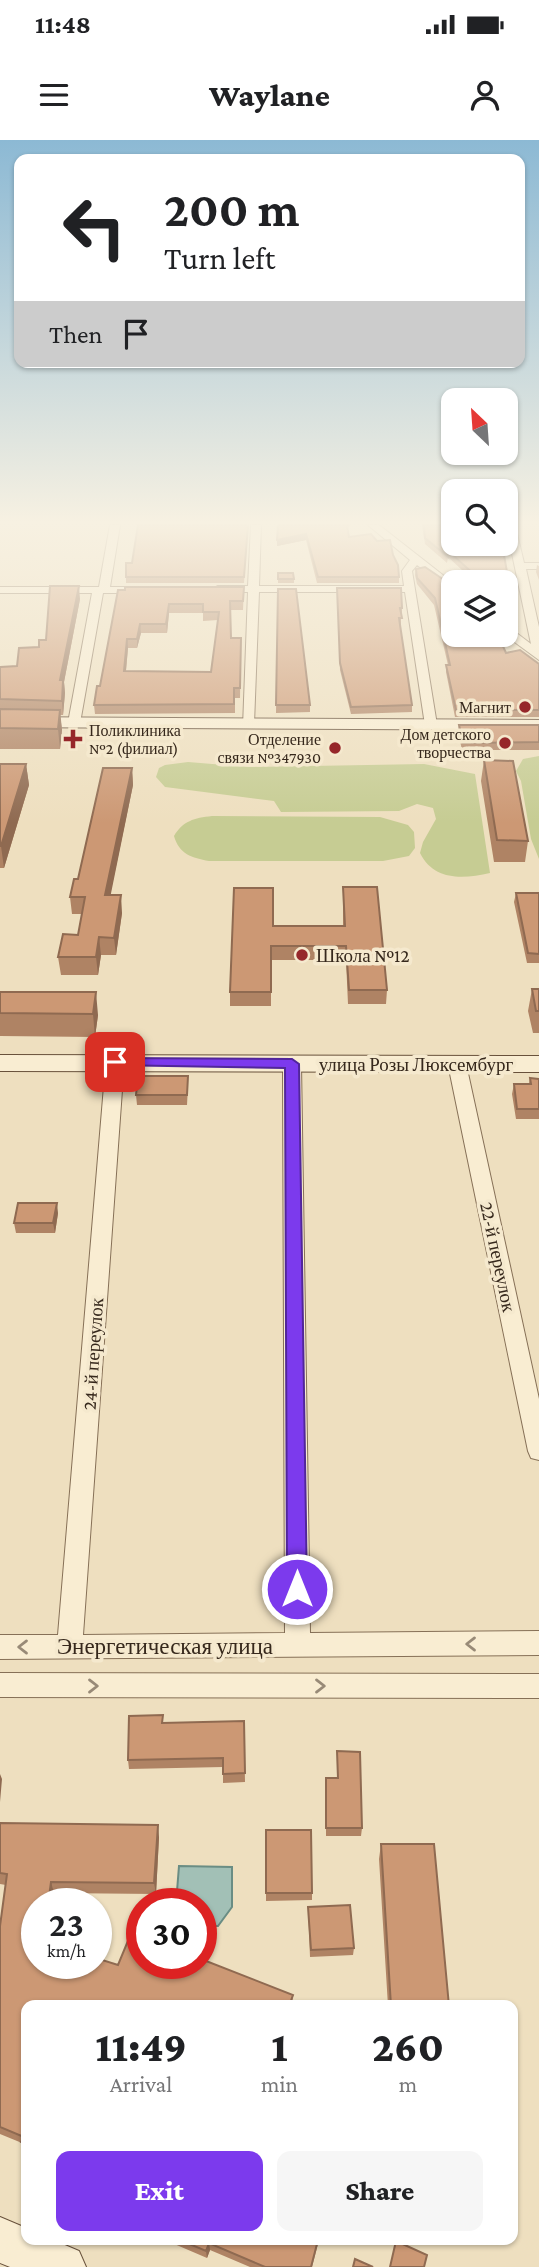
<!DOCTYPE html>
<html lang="en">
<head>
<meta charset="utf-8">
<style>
	:root { --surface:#fff; --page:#f6f6f6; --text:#202124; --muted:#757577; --accent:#7c3aed }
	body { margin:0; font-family:"Crimson Pro",serif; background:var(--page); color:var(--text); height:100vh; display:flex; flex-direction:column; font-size:26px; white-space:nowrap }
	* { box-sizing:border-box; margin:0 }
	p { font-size:23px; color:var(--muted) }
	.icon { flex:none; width:38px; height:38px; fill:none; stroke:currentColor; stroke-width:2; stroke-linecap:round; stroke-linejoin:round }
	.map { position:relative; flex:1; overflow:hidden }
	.drawer { position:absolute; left:21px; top:1860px; width:497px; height:245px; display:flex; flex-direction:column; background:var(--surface); border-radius:14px; box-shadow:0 2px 5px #0004 }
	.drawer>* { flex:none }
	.hud { position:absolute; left:14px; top:14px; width:511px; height:214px; border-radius:14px; box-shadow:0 2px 5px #0004; background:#fff; color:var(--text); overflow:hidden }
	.needle { width:46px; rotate:335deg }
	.buttons { position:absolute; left:441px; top:248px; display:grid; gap:14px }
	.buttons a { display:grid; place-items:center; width:77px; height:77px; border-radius:14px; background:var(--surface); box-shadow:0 2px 5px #0004; font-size:35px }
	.speed { position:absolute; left:21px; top:1748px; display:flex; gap:14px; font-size:35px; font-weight:700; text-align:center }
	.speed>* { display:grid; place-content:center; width:91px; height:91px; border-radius:50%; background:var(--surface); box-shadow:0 2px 5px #0004; line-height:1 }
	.speed small { font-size:18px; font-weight:400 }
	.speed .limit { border:10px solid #d22; background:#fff; color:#111 }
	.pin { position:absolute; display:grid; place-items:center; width:60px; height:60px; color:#fff; margin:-30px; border-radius:14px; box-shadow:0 4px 10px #0006 }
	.me { position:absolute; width:77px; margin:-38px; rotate:0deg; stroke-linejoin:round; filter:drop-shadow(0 0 5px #0008) }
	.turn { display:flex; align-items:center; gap:24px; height:147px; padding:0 35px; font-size:32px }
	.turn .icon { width:91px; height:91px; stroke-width:2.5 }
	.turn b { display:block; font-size:49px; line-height:60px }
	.then { display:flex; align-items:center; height:66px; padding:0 35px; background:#0003; gap:14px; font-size:26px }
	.eta { display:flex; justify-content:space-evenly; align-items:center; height:119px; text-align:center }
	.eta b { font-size:42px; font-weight:800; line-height:49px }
	.primary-button { display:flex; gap:14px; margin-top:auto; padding:14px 35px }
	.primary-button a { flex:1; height:80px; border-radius:14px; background:var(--accent); color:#fff; font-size:28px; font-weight:800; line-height:80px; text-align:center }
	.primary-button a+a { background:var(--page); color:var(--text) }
	.status { display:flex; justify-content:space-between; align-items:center; height:49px; padding:0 35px; background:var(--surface); direction:ltr }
	.status svg { height:19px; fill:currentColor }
	header { display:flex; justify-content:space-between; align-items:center; height:91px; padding:0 35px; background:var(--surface); font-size:32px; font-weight:800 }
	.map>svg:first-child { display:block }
</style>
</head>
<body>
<div class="status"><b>11:48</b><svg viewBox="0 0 49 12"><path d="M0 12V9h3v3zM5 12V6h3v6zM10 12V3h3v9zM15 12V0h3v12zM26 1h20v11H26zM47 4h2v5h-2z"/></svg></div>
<header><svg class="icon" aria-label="menu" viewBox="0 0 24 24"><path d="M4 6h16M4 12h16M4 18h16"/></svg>Waylane<svg class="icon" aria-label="person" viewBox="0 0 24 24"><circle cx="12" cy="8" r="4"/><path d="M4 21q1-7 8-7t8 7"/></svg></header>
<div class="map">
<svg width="539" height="2127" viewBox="0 0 539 2127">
	<rect width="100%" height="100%" fill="#eedfbf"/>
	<path fill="#c6cc93" d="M539 616V719L531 699 521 641 516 631 523 619Z
		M188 622 249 627 424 624 475 634 490 733C463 739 434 741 420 713L423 702 436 679 433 668 417 664 399 671 281 672 274 661 173 648 165 647 156 637 159 628 165 625Z
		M212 676 380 677 408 685 414 692 415 708 409 716 383 721H209C192 718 179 714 174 696 183 681 194 678 212 676Z"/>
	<path fill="#a2c0b6" stroke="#6a8d84" stroke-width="2" d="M179 1726 232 1727V1767L218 1786H201V1764H176Z"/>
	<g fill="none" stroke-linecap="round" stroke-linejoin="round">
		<g stroke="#867057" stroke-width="2">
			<path id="street" d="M110 385H120L110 447H142L148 450 142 453H103L80 583 74 587 68 583 92 453H0V447H99Z
				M251 385H261L259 446H404L402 431 410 420 368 385H379L453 443V451L417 425 412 431 437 585 436 588 431 589 425 585 405 452H259L254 584 253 587H243L248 452H218L212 449 218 446H248Z
				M506 385H515L524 423H539V429H526L539 487V520L505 495 506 487 510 488 531 504Z
				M115 916 124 922 83 1495 285 1493 283 924 292 918 301 924 310 1493 539 1491V1515L0 1519V1495H58L106 922Z
				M457 918 466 924 539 1259V1320L531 1318 528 1311 448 924Z
				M0 1533 539 1534V1558L0 1557Z"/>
		</g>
		<g stroke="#68513b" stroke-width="2">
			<path id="secondary" d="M0 577 539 580V590L0 587Z
				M0 915 539 916V932L0 931Z
				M0 2077 26 2088V2100H53L79 2111 86 2127H10L0 2123Z"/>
		</g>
		<use href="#street" fill="#f9edd2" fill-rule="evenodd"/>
		<use href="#secondary" fill="#f9edd2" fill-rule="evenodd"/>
	</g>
	<path fill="#af8364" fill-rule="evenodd" d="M248 385 244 443H126V437L132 423Z
		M278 385 350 392H348L349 397 393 415 399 437V443H317L306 400 277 406Z
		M422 385H453L507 432 506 439 476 443 448 417 447 423 425 404Z
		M537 425 539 426V440L536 432Z
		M425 427 453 495 539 524V577H455L446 532V525H448L434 465 417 444 415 435 416 429Z
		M278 433 294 439V443H278Z
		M244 447 243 470H230L231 498H241L240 558H235V573L95 574 94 565 100 546 118 450ZM169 473H203V481L218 480 211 532 126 531 128 508H137L141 493H167Z
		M337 448 402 468V475H401V486H400L412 565V572L351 574 340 530Z
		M278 449 310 565V572L276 573Z
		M80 459 64 542 65 553 63 575H60L62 590 60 609H0V527L17 526 46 500Z
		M459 585H539V610H462L458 592Z
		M484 620 528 701 525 722H494L481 641Z
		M0 624H26L29 645 4 728H0Z
		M132 628 133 645 110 755 122 773 116 815H101L98 835H61L58 817 78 795 82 774H72L70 757 78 739Z
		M343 747 387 850 386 864H348L346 820H271V866H230V852L273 786H343Z
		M516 753H539V823H527L514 762Z
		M532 849H539V893H533L528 871Z
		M0 852 98 875 95 897 0 896Z
		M530 938 539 939V979H516L512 954 514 944H529Z
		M188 946 187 965H137L136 955Z
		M58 1073 55 1093H16L14 1083Z
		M244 1581 245 1642 223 1643V1627L129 1629 128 1620 164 1583Z
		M337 1611 362 1688 361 1696H326V1638H337Z
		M0 1683 159 1697 156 1754 54 1753 53 1764H37V1824L118 1825 293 1855 292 1866H26V2011H25L22 2003 0 1994V1786L6 1745 0 1744Z
		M266 1690 312 1753V1760L266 1761Z
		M381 1704 449 1866H388L379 1719Z
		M308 1767 354 1808 353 1815 310 1817Z
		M165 2100H319L312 2127H250L210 2110 207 2118Z"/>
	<path fill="#8f6a51" d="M306 394V400L277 406V400Z
		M507 432 506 439 477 443V437Z
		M79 446 80 459 64 542 65 553 63 575 60 540Z
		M169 464V473L167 493 166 484Z
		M140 484 141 493 137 508V499Z
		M127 499 128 508 125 540 124 531Z
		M60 570 62 590 60 609 58 589Z
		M26 624 29 645 4 728 1 706Z
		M132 628 133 645 107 773 105 755Z
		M121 755 122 773 116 815 114 798Z
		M99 797 101 815 98 835 96 817Z
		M96 852 98 875 95 897 93 874Z
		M57 1063 58 1073 55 1093 53 1083Z
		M0 1634 2 1639 0 1662Z
		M158 1685 159 1697 156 1754 154 1743Z
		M51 1742 54 1753 53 1764H48Z
		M209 2103 210 2110 207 2118 206 2111Z"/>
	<path fill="#cc9874" stroke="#8f6a51" stroke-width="2" fill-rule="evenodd" d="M138 385H248L244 437H126V423H132Z
		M278 385H350L347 386 349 397 371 394 377 401 390 400 393 415 398 425 399 437H318L306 394 277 400Z
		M424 385H453V404H502L507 432 477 437 446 409 448 417 425 398Z
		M425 427 453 446V495H498L506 513 520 510 539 524V570H456L446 525H450L435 458 417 438 416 429Z
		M278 433H293L294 439H278Z
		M50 446H79L60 540H63L62 561 0 559V527L17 526 19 508 39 507V500H46Z
		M125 447H244L243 461H230L231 498H241L240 548H234V564L94 565 97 546H100L118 450H125ZM169 464H203V472H219L211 532 124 531 127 499H137L140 484H166Z
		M337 448H401L402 468H400L402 478H399L412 565 351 567 340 523Z
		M278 449H296L310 565H276Z
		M0 569 60 570 58 589 0 588Z
		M459 585H539V602L463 603Z
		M484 620 513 621 528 701 497 700Z
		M0 624H26L1 706H0Z
		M103 628H132L105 755H121L114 798 99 797 96 817H58L63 794 78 795 85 757H70L74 739H78Z
		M343 747H377L387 850H349L346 806H271V852H230L234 748H273V786H345Z
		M516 753H539V814L528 813Z
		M532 849H539V871H536Z
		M0 852H96L93 874 0 873Z
		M138 936H188L187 955H136Z
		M530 938 539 939V969H517L514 944H531Z
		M18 1063H57L53 1083H14Z
		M163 1575 162 1583 244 1581 245 1633 223 1634V1618L128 1620 129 1576Z
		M337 1611 360 1612 362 1688H326V1638H338Z
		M0 1683 158 1685 154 1743 51 1742 48 1764H37V1824H96V1818L118 1825 132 1791 142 1795V1824H201V1819L293 1855 289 1866H26V2005L21 2002 24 1997 0 1987V1786L7 1734 0 1733Z
		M266 1690H311L312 1753H266Z
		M381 1704H434L449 1866H391Z
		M350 1765 354 1808 311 1810 308 1767Z
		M180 2100H318L311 2127H265L209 2103 206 2111Z
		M396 2101 427 2115 424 2127H390Z
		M355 2119 373 2127H353Z"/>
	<defs><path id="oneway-chevron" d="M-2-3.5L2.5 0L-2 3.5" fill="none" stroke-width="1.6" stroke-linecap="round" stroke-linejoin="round" transform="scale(1.75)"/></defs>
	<g stroke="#988a77">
		<use href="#oneway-chevron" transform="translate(471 1504) rotate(180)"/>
		<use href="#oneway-chevron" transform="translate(23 1507) rotate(180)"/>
		<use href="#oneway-chevron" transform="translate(93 1546)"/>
		<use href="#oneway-chevron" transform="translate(320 1546)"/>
	</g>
	<linearGradient id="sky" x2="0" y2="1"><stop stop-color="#8cb9d4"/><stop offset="0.56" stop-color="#f7f1e2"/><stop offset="1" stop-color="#f7f1e2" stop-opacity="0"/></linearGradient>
	<rect width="539" height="683" fill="url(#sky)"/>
	<path fill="#7c3aed" stroke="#51269a" stroke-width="2" d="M115 918 292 919 299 924 307 1449 304 1456 297 1458 290 1456 287 1449 285 928 110 925 108 922 110 919Z"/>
	<g fill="#96272a" stroke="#f5e9ce" stroke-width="2.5">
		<circle cx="525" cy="567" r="7"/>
		<path d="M69.5 588.5h7v7h7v7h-7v7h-7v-7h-7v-7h7z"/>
		<circle cx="505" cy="603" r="7"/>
		<circle cx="335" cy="608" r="7"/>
		<circle cx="302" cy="815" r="7"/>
	</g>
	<g text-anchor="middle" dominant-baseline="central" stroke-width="7" stroke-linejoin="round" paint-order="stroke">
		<g font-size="16" fill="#36281c" stroke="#f5e9ce" text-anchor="end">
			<text x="511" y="567">Магнит</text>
			<text x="89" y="590" text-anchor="start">Поликлиника<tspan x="89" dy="18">№2 (филиал)</tspan></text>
			<text x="491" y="594">Дом детского<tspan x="491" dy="18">творчества</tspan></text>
			<text x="321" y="599">Отделение<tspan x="321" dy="18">связи №347930</tspan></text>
		</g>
		<g font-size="19" fill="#36281c" stroke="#f5e9ce" text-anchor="start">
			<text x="316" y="815">Школа №12</text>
		</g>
		<g font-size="19" fill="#36281c" stroke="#f5e9ce">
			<text x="416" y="924">улица Розы Люксембург</text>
			<text transform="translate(498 1117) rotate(78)">22-й переулок</text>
			<text transform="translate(93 1214) rotate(-86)">24-й переулок</text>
		</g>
		<g font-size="23" fill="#36281c" stroke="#f5e9ce">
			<text x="165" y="1506">Энергетическая улица</text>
		</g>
	</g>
</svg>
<div class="buttons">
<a><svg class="needle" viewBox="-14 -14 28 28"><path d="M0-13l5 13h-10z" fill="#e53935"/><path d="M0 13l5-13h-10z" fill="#757577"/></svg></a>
<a><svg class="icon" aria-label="search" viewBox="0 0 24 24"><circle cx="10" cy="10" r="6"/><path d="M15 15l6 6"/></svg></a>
<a><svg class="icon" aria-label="layers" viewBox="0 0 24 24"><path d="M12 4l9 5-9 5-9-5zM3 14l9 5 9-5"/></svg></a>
</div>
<div class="speed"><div>23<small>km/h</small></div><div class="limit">30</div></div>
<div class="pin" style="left:115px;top:922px;background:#d93025"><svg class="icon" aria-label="arrive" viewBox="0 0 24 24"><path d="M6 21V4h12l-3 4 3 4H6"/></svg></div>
<svg class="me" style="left:297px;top:1449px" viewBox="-20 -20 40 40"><circle r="17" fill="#7c3aed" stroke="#fff" stroke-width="3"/><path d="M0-11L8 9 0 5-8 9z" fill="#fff"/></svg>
<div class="hud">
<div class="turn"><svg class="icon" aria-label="left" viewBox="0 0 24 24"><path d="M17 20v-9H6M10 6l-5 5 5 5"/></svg><div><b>200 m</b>Turn left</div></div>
<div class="then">Then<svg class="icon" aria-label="arrive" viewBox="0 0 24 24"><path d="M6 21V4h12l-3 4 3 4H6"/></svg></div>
</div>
<section class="drawer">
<div class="eta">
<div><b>11:49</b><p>Arrival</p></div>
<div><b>1</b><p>min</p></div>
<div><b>260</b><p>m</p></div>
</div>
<div class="primary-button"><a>Exit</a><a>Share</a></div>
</section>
</div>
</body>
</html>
